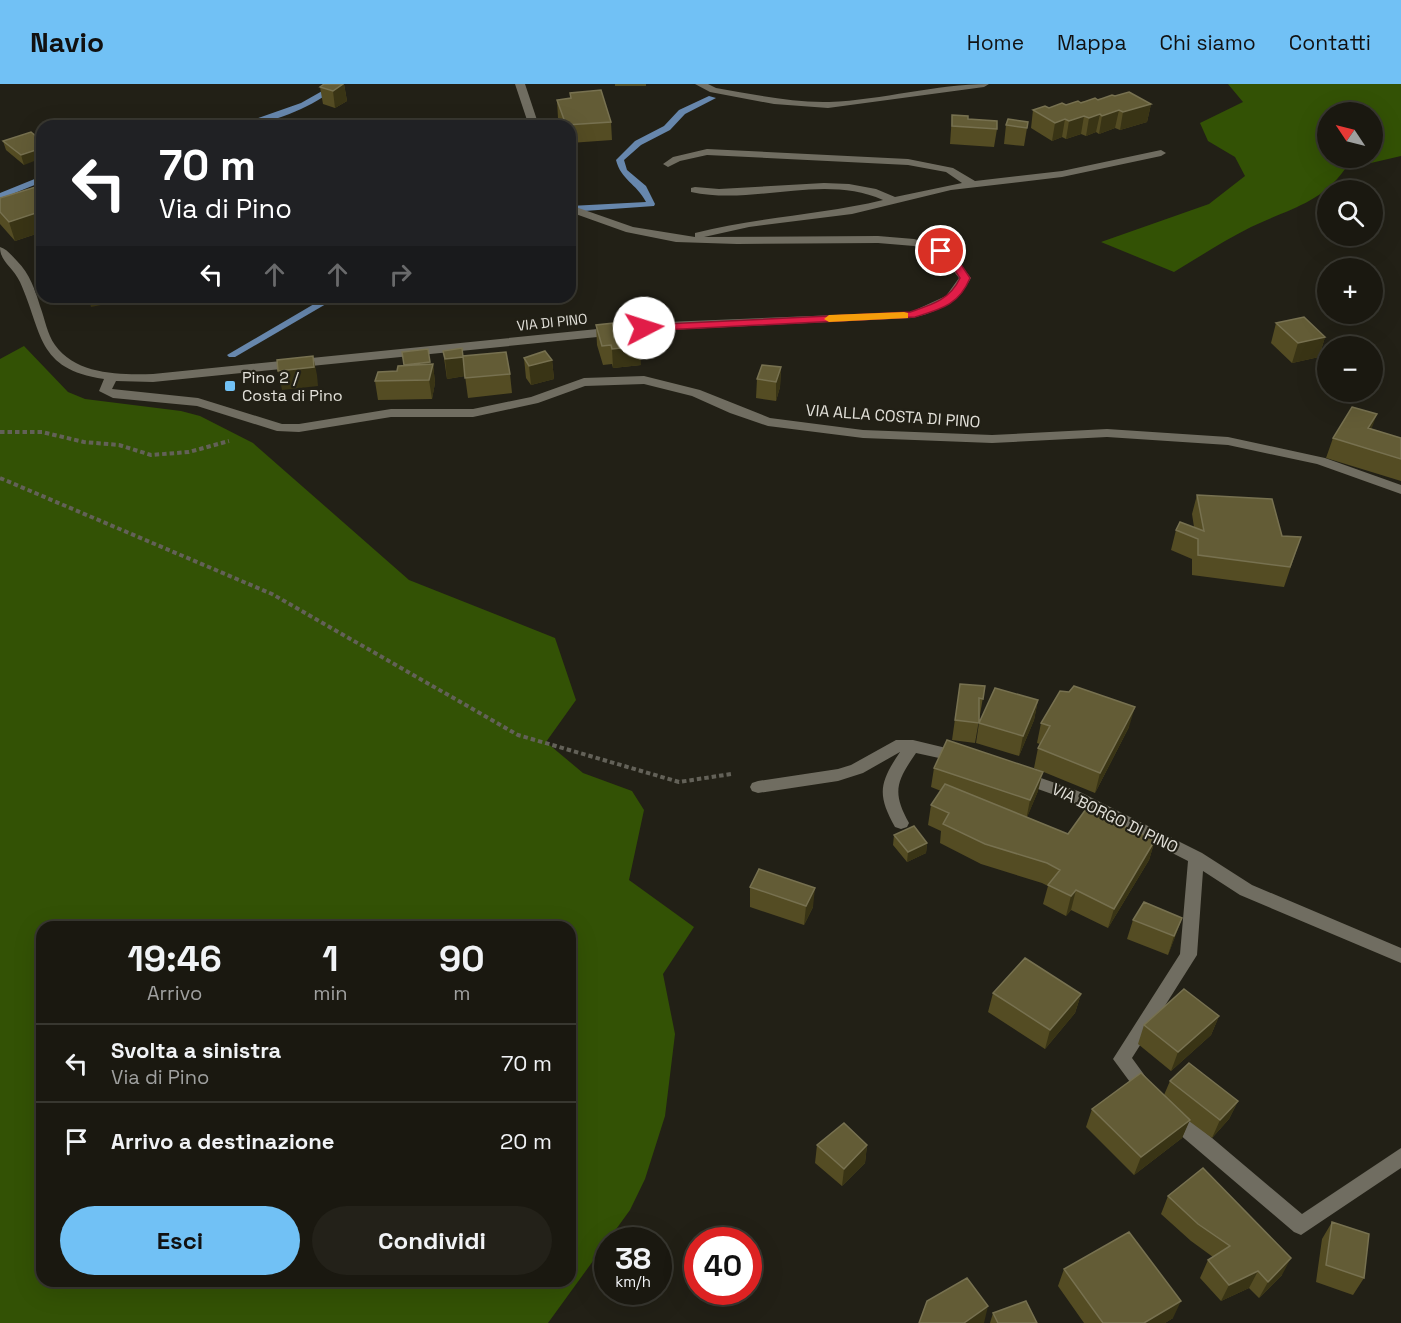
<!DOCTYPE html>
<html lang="it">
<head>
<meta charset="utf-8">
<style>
	:root { --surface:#1a1810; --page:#232119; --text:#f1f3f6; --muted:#9fa09f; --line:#383730; --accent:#71c1f5 }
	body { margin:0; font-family:"Space Grotesk",sans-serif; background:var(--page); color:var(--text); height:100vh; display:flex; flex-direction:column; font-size:22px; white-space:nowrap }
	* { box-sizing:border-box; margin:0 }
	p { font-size:20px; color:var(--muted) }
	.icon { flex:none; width:33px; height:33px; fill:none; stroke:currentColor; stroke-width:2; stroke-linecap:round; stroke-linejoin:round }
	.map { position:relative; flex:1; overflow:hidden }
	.drawer { position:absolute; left:36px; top:837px; width:540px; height:366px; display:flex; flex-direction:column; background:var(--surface); border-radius:18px; box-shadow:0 6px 24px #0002,0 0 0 2px var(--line) }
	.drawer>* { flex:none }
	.top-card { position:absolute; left:36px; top:36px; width:540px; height:183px; border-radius:18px; box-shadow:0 6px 24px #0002,0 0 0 2px var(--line); background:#202124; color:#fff; overflow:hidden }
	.needle { width:39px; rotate:305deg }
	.tools { position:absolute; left:1317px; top:18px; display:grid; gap:12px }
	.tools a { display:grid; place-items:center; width:66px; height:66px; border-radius:50%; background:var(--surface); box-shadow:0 6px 24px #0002,0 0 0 2px var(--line); font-size:30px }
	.speed { position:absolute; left:594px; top:1143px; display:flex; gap:12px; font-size:30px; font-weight:700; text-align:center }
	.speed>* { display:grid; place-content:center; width:78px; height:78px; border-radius:50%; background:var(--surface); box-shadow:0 6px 24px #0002,0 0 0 2px var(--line); line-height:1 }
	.speed small { font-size:15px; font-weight:400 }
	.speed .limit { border:9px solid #d22; background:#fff; color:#111 }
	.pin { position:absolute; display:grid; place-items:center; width:51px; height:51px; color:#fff; margin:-26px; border:3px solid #fff; border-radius:50%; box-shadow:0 2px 6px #0007 }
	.me { position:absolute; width:66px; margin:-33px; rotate:85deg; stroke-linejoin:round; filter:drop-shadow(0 0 4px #0008) }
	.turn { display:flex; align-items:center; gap:21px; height:126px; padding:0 24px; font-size:27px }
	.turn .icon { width:78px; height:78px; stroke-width:2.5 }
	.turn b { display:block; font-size:42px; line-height:51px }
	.lanes { display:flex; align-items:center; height:57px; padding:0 24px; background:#0003; justify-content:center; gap:30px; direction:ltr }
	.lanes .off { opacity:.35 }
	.eta { display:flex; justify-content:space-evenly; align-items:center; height:102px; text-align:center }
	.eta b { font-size:36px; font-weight:800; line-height:42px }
	.button { display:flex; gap:12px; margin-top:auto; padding:12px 24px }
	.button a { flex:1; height:69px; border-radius:36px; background:var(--accent); color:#111; font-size:24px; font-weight:800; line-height:69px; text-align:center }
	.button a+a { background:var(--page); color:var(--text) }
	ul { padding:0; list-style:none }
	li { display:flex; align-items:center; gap:18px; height:78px; padding:0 24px; border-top:2px solid var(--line) }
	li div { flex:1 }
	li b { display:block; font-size:22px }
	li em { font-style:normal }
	header { display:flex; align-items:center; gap:36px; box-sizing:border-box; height:84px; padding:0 30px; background:var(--accent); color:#111 }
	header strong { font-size:28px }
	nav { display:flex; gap:33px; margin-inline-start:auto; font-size:21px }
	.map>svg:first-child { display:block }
</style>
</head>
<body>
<header>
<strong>Navio</strong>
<nav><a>Home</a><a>Mappa</a><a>Chi siamo</a><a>Contatti</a></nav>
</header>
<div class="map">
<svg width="1401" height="1239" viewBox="0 0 1401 1239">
	<rect width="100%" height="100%" fill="#222016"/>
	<path fill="#335205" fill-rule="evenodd" d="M1228 0H1401V72L1345 85C1320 120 1288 125 1251 143 1225 156 1199 173 1174 188L1101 158 1209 120 1245 92 1235 73 1208 57 1200 39 1243 18ZM1328 28H1372V74H1328Z
		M24 262 68 308 85 315 181 327 200 332 253 359 409 496 555 554 576 616 546 658 583 689 632 707 644 726 629 796 694 843 663 890 675 950 665 1032 645 1095 630 1126 548 1239H0V275ZM42 843H570V1197H42Z"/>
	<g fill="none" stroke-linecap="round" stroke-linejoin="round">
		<path fill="#6787ad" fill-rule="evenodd" d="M330 0H338C318 23 265 42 235 42L301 19 324 6Z
			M709 12 716 14 685 30 670 46 641 61 624 76 627 86 646 102 655 120 654 122 570 128V122L646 118C636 99 621 96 616 76L635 57 664 42 679 26Z
			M42 92V98L0 115V109Z
			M326 213H338L235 273H229L227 271Z"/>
		<path stroke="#636158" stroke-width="4" stroke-dasharray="4.5 3" stroke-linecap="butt" d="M0 348H42L84 358 119 361 151 371 189 368 229 357
			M0 394 272 510 518 651 679 698 731 690"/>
		<path fill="#706d61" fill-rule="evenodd" d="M515 0H525L539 42H529Z
			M695 0H708L716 4C753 10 791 19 829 18 883 16 935 0 989 0L984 3 828 24 774 20 710 8Z
			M707 65 908 75 953 84 975 97 1062 87 1161 66 1166 69 1161 72 1062 93 951 106 852 130 749 143 704 153 878 152 914 155 933 160 950 167 971 194C958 218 938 228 912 234L667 246 153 298 116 297 112 305 198 314 282 340H299L391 325H473L531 313 584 294 644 292 700 306 770 334 863 346 992 351 1107 345 1228 353 1325 374 1401 401V410L1317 380 1228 361 1107 353 992 359 863 354 768 342 730 329 692 312 644 300 585 302 538 319 473 333H391L299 348 277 347 197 322 113 314 99 307 104 295C36 285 43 249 20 198 13 183 0 178 0 163 7 165 12 172 17 177 30 190 35 206 40 222 45 235 47 250 55 261 76 291 121 291 153 290L667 238 911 228 946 212 959 194 942 172 914 162 878 159 737 160 676 158 626 148 570 128V121L633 143 695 153V149C757 133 821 131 883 116 822 89 755 122 691 108V104L695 103 719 105 824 99 849 100 876 105 895 113 962 99 946 88 908 81 707 71 680 77 668 83 663 80 673 73Z
			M896 656H913L967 669 970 673 967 677 962 679 916 669C896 698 892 708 909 739L907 743 901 745 895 743C877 711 879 699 900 668L863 689 838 697 758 709 752 707 750 703 752 699 758 697 838 685 851 681Z
			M1021 687 1078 707 1202 769 1252 801 1401 864V879L1240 811 1203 787 1197 871 1132 974 1156 1007 1153 1013 1147 1015 1141 1013 1113 975 1180 870 1188 777 1066 715 1015 697 1013 693 1015 689Z
			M1172 1024 1179 1026 1302 1130 1401 1064V1084L1301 1151 1294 1148 1165 1038 1163 1032 1165 1026Z"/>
	</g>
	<path fill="#544c23" d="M344 0 347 17 335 24 323 20 320 3Z
		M615 0H646V2H615Z
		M570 9 611 38 612 56 570 59V42H561L558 34 557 16 570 14Z
		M1115 12 1151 20 1147 38 1120 46 1115 44 1099 50 1096 48 1086 52 1081 50 1066 55 1062 53 1052 57 1031 44 1033 26Z
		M952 31 968 35 997 45 994 63 950 60Z
		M1028 38 1024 62 1004 60 1006 41Z
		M31 48 24 81 6 66 3 57Z
		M42 101V148L15 157 0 140V114Z
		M1276 239 1325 253 1319 273 1292 279 1271 259Z
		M596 241 641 281 613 284 612 280 603 281 597 261Z
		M443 267 464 282 510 290 512 309 468 314 465 292 447 295Z
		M524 274 552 276 554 295 531 301 526 294Z
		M433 280 435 299 432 315 378 316 375 297 397 287Z
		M781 283 780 303 776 317 756 314 757 295Z
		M1371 345 1401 354V397L1326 374 1333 354Z
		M1197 411 1282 452 1301 453 1284 503 1192 491V475L1171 466 1176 446 1194 443 1192 430Z
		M960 600 985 602 975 659 952 656Z
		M1038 616 1034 636 1019 672 976 659 979 639Z
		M1041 639 1129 643 1095 709 1034 684 1038 664 1040 660 1037 659Z
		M934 684 1038 707 1027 733 1068 750 1155 756 1149 776 1108 844 1071 826 1066 832 1043 820 1048 802 1042 799 981 780 940 759 941 747 928 741 931 721 941 707 931 703Z
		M894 751 927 759 926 769 907 778 893 761Z
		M750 803 813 823 804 841 750 823Z
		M1182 834 1168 871 1127 855 1133 836Z
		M993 909 1081 910 1075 929 1045 965 988 928Z
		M1219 932 1211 951 1171 987 1138 960 1144 941Z
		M1170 997 1238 1017 1229 1035 1212 1054 1189 1037 1182 1054 1134 1091 1086 1043 1092 1025 1164 1011Z
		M817 1061H867L865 1079 842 1102 815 1079Z
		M1168 1112 1282 1191 1259 1214 1249 1204 1221 1217 1200 1194 1208 1176 1213 1173 1191 1157 1161 1130Z
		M1332 1138 1364 1194 1353 1211 1316 1198 1322 1155Z
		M1064 1185 1173 1234 1165 1239H1084L1058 1202Z
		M993 1229 1037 1239H990Z"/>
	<path fill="#393415" d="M344 0 347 17 335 24 333 7Z
		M1151 20 1147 38 1120 46 1123 28Z
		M1119 26 1115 44 1099 50 1102 32Z
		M1100 30 1096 48 1086 52 1089 34Z
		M1084 32 1081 50 1066 55 1069 37Z
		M1065 35 1062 53 1052 57 1055 39Z
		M42 64V74L24 81 21 71Z
		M42 127V148L15 157 9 138Z
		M88 213H135V214L91 223Z
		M1325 253 1319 273 1292 279 1298 259Z
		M640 262 641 281 613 284 612 265Z
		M313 272 317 291 318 302 282 306 278 287Z
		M463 273 465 292 447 295 445 275Z
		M552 276 554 295 531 301 529 282Z
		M430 278 431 287 433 280 435 299 432 315 429 296H406L404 281Z
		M781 283 780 303 776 317V298Z
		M1377 330 1370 349 1361 364 1368 344Z
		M1038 616 1034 636 1019 672 1023 652Z
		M1135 623 1129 643 1095 709 1100 689Z
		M1043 688 1038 707 1026 736 1030 716Z
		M1155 756 1149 776 1108 844 1114 825Z
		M927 759 926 769 907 778 908 768Z
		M815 804 813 823 804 841 806 822Z
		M1076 806 1071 826 1066 832 1071 812Z
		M1182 834 1175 853 1168 871 1174 852Z
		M1081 910 1075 929 1045 965 1050 946Z
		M1219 932 1211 951 1171 987 1178 968Z
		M1238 1017 1229 1035 1212 1054 1220 1036Z
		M1190 1036 1182 1054 1134 1091 1141 1073Z
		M867 1061 865 1079 842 1102 844 1085Z
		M1291 1174 1282 1191 1259 1214 1268 1198Z
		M1258 1187 1249 1204 1221 1217 1229 1201Z
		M1181 1217 1173 1234 1165 1239H1144Z
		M988 1222 984 1239H964Z"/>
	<path fill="#635c36" stroke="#777150" stroke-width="1.5" d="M324 0H343L333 7 320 3Z
		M601 6 611 38 566 41 557 16 571 14 570 9Z
		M1129 8 1151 20 1123 28 1119 26 1102 32 1100 30 1089 34 1084 32 1069 37 1065 35 1055 39 1033 26 1045 22 1049 24 1062 19 1066 21 1078 17 1081 19 1095 14 1098 16 1112 11 1115 12Z
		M952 31 968 32V35L997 37V45L952 42Z
		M1008 35 1028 38 1027 44 1006 41Z
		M31 48 42 57V64L21 71 3 57Z
		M42 101V127L9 138 0 128V114Z
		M1304 233 1325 253 1298 259 1276 239Z
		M632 237 640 262 612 265 611 261 602 262 596 241Z
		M462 264 463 273 445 275 443 267Z
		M428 265 430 278 404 281 402 268Z
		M545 267 552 276 529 282 524 274Z
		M506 268 510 290 465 294 463 272Z
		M313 272 314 283 278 287 277 276Z
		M433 280 429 296 375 297 378 288 397 287 398 282Z
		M762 281 781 283 776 298 757 295Z
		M1352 323 1377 330 1368 344 1401 354V375L1333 354Z
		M1197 411 1272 415 1282 452 1301 453 1290 483 1198 471V455L1176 446 1180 438 1204 447Z
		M960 600 985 602 983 615 979 614V639L955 636Z
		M1074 602 1135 623 1100 689 1038 664 1050 642 1041 639 1060 607 1069 608Z
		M995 604 1038 616 1023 652 979 639Z
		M947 656 1043 688 1030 716 934 684Z
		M945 700 1068 750 1086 725 1155 756 1114 825 1076 806 1071 812 1048 801 1060 786 1047 779 985 760 943 740 949 729 931 721Z
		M914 742 927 759 908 768 894 751Z
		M759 785 815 804 806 822 750 803Z
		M1144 818 1182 834 1174 852 1133 836Z
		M1025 874 1081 910 1050 946 993 909Z
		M1184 905 1219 932 1178 968 1144 941Z
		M1189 979 1238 1017 1220 1036 1170 997Z
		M1141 989 1190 1036 1141 1073 1092 1025Z
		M844 1039 867 1061 844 1085 817 1061Z
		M1203 1084 1291 1174 1268 1198 1258 1187 1229 1201 1208 1176 1230 1162 1198 1140 1168 1112Z
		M1332 1138 1369 1150 1364 1194 1326 1181Z
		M1129 1148 1181 1217 1144 1239H1103L1064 1185Z
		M967 1194 988 1222 964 1239H919L927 1217Z
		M1026 1217 1037 1239H998L993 1229Z"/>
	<path fill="#e11d48" stroke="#92132f" stroke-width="1.5" d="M941 164 958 176 970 194C959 221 941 225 915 233L644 247 638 244 644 241 910 228C931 221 950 216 960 194L951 180 936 167Z"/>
	<path fill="#f59e0b" d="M904 228 908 229V234L829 238 824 235 829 231Z"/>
	<rect fill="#71c1f5" stroke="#222016" stroke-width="2" x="224" y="296" width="12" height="12" rx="3"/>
	<g text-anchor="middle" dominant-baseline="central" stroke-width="4.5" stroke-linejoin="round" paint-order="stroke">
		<g font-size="14" fill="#e2e0d9" stroke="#222016">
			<text transform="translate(552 238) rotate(-6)">VIA DI PINO</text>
		</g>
		<g font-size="16" fill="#e2e0d9" stroke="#222016" text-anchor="start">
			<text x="242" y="293">Pino 2 /<tspan x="242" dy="18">Costa di Pino</tspan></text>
		</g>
		<g font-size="16" fill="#e2e0d9" stroke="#222016">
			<text transform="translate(893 332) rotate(4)">VIA ALLA COSTA DI PINO</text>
			<text transform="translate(1115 734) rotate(26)">VIA BORGO DI PINO</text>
		</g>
	</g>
</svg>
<div class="tools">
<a><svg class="needle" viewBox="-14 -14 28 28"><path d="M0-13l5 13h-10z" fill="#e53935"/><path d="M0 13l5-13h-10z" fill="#9fa09f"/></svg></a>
<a><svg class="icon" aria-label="search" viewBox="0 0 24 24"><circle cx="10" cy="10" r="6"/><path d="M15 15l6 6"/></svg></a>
<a>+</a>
<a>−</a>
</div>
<div class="speed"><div>38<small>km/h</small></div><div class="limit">40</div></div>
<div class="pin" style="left:941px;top:167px;background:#d93025"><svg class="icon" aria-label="arrive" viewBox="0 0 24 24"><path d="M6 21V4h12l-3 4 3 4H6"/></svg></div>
<svg class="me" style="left:644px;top:244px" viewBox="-20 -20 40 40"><circle r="19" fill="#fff"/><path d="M0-13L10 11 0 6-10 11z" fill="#e11d48"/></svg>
<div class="top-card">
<div class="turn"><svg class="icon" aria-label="left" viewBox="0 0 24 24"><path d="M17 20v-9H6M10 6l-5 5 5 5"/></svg><div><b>70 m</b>Via di Pino</div></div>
<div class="lanes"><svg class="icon" aria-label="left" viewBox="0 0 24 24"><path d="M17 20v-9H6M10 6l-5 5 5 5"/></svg><svg class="icon off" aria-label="ahead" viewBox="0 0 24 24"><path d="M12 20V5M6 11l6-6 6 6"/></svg><svg class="icon off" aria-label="ahead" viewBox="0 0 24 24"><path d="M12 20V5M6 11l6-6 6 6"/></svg><svg class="icon off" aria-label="right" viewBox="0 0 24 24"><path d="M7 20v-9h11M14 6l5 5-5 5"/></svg></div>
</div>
<section class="drawer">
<div class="eta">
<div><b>19:46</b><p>Arrivo</p></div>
<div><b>1</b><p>min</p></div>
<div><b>90</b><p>m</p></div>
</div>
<ul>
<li><svg class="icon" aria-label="left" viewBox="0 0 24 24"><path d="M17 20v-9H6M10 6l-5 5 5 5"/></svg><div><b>Svolta a sinistra</b><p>Via di Pino</p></div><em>70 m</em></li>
<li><svg class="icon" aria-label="arrive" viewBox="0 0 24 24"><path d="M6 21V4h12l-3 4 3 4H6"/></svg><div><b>Arrivo a destinazione</b></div><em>20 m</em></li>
</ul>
<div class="button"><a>Esci</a><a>Condividi</a></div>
</section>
</div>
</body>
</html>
